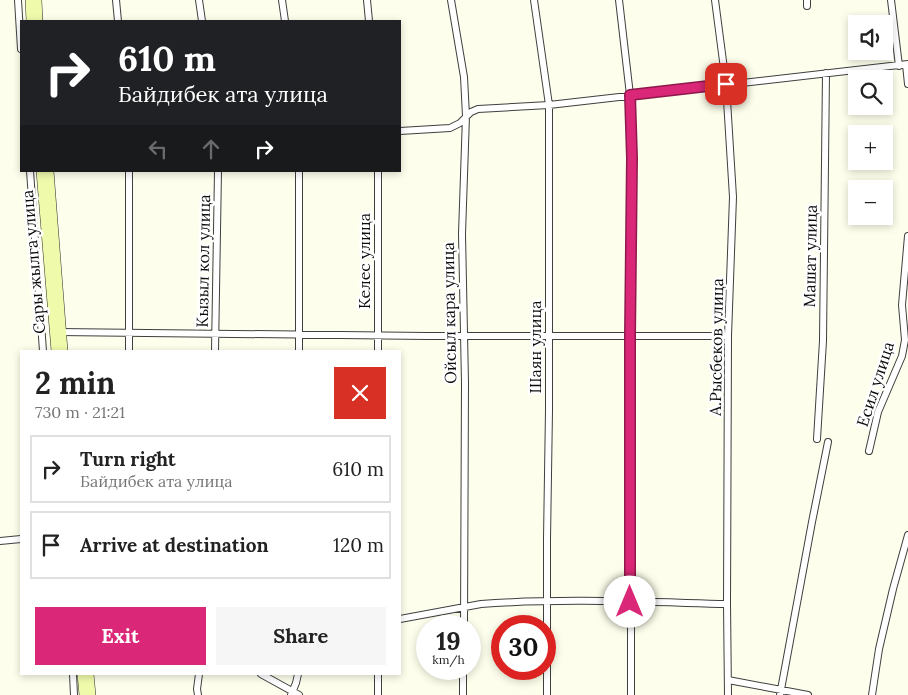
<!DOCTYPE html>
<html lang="en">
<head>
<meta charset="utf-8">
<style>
	:root { --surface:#fff; --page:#f6f6f6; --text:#222; --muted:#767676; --line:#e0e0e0; --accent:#db2777 }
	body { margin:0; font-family:Lora,serif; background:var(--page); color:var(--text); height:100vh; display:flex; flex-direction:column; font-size:19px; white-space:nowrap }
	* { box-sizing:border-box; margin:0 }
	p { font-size:16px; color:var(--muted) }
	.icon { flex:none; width:28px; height:28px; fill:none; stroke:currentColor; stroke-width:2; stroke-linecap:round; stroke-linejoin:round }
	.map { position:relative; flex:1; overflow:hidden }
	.sheet { position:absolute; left:20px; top:350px; width:381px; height:325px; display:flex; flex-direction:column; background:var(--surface); border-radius:0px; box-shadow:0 2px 8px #0003 }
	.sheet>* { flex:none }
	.top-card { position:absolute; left:20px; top:20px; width:381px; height:152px; border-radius:0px; box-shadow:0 2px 8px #0003; background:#202124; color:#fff; overflow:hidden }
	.fabs { position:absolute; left:848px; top:15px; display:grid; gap:10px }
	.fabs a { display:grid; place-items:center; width:45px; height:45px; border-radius:0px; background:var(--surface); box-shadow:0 2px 8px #0003; font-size:25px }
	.speed { position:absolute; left:416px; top:615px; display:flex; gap:10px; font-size:25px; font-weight:700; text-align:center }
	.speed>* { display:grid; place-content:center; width:65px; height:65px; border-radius:50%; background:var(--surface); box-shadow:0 2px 8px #0003; line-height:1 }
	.speed small { font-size:12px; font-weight:400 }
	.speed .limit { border:8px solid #d22; background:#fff; color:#111 }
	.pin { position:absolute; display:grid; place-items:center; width:42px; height:42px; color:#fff; margin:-21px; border-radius:10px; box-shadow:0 2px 8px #0006 }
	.me { position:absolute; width:55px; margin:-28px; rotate:0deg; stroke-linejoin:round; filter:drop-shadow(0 0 4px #0008) }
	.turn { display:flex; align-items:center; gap:18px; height:105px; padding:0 15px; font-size:22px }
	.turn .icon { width:65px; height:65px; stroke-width:2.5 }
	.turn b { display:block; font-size:35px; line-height:42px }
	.lanes { display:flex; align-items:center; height:48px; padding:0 15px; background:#0003; justify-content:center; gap:25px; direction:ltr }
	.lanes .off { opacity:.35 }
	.round { display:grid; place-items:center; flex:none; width:52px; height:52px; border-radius:0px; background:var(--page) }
	.summary { display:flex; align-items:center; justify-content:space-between; height:85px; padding:0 15px }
	h1 { font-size:30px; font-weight:700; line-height:38px }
	.button { display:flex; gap:10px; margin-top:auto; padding:10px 15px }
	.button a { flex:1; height:58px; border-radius:0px; background:var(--accent); color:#fff; font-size:20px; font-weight:700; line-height:58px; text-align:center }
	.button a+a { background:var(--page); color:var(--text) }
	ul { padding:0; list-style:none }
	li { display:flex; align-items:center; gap:15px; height:68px; margin:0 10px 8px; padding:0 5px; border:2px solid var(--line); border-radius:0px }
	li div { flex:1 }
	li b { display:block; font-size:19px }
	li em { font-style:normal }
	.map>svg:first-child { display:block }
</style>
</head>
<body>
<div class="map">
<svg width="908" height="695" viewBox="0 0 908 695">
	<rect width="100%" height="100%" fill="#fdfeeb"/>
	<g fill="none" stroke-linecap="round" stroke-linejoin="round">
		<g stroke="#3f3f3f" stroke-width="8">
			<path id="street" d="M18 0 21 49
				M116 0 118 21
				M199 0 202 21
				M282 0 285 21
				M367 0 369 21
				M451 0 464 77 466 116 462 234 465 383 464 626
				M534 0 549 105V410L547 539V695
				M619 0 630 95 632 158 631 336V695
				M715 0 726 84 733 197 728 336 727 604 728 695
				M807 0V6
				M891 0 899 66
				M906 65 908 84
				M400 131 450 128 460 123 471 112 478 109 549 105 908 64
				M30 171 43 351
				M129 171V351
				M378 171V351
				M59 332 427 336H728
				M215 351 218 171
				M299 351V171
				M817 439 823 341 826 73
				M869 451 878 412 902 356 905 340 902 305 908 236
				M0 541 21 539
				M400 619 481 604C563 598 645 602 727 604
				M73 674 74 695
				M261 674 299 695
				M728 680 808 695
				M198 695 197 689 199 674
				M291 695 296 683 298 674
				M378 695V674
				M463 695V669
				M780 695 812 522 828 442
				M872 695 879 649 893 589 908 535"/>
		</g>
		<g stroke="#2e2e2e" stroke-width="10">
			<path id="secondary" d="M30 0 31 21
				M37 0 38 21
				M41 171 56 351
				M49 171 63 351
				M82 674 84 695
				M89 674 91 695"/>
		</g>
		<use href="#street" stroke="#fff" stroke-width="6"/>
		<use href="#secondary" stroke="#effaab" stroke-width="9"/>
	</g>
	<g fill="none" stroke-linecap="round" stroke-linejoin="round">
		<g stroke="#8e194d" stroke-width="12">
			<path id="route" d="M630 602V336L632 158 630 95 726 84"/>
		</g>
		<use href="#route" stroke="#db2777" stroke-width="9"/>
	</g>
	<g text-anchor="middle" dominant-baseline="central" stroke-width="5" stroke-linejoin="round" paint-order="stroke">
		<g font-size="16" fill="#0c0c0c" stroke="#fff">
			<text transform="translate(810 256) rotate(-89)">Машат улица</text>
			<text transform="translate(203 261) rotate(-89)">Кызыл кол улица</text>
			<text transform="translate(364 261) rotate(-90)">Келес улица</text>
			<text transform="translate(33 262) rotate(-95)">Сары жылга улица</text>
			<text transform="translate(449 313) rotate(-91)">Ойсыл кара улица</text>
			<text transform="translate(535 347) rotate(-90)">Шаян улица</text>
			<text transform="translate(716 347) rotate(-89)">А.Рысбеков улица</text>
			<text transform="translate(875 384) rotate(-72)">Есил улица</text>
		</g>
	</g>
</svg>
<div class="fabs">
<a><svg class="icon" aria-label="sound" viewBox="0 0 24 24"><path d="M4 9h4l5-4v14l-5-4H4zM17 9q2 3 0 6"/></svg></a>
<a><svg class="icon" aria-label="search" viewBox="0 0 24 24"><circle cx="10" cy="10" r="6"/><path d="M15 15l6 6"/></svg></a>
<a>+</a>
<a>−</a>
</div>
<div class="speed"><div>19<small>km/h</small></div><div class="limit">30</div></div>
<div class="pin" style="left:726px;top:84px;background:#d93025"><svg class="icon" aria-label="arrive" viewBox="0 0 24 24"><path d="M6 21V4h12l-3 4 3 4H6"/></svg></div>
<svg class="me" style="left:630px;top:602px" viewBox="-20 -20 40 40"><circle r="19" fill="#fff"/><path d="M0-13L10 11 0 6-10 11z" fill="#db2777"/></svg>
<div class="top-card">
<div class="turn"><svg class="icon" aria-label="right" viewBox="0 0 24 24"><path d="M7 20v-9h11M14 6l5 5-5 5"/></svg><div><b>610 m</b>Байдибек ата улица</div></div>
<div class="lanes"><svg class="icon off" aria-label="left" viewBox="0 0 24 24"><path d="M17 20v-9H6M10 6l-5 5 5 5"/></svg><svg class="icon off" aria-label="ahead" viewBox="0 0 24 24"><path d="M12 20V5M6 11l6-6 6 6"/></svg><svg class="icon" aria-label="right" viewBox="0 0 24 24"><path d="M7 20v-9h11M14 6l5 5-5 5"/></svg></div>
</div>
<section class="sheet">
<div class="summary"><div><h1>2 min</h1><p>730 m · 21:21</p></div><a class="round" style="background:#d93025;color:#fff"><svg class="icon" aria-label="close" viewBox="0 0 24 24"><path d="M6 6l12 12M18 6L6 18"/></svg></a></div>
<ul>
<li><svg class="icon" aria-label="right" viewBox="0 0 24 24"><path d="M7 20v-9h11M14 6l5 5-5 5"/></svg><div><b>Turn right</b><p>Байдибек ата улица</p></div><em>610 m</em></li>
<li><svg class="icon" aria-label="arrive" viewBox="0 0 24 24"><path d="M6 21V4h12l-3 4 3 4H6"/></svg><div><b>Arrive at destination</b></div><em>120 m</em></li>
</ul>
<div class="button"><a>Exit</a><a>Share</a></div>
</section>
</div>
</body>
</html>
